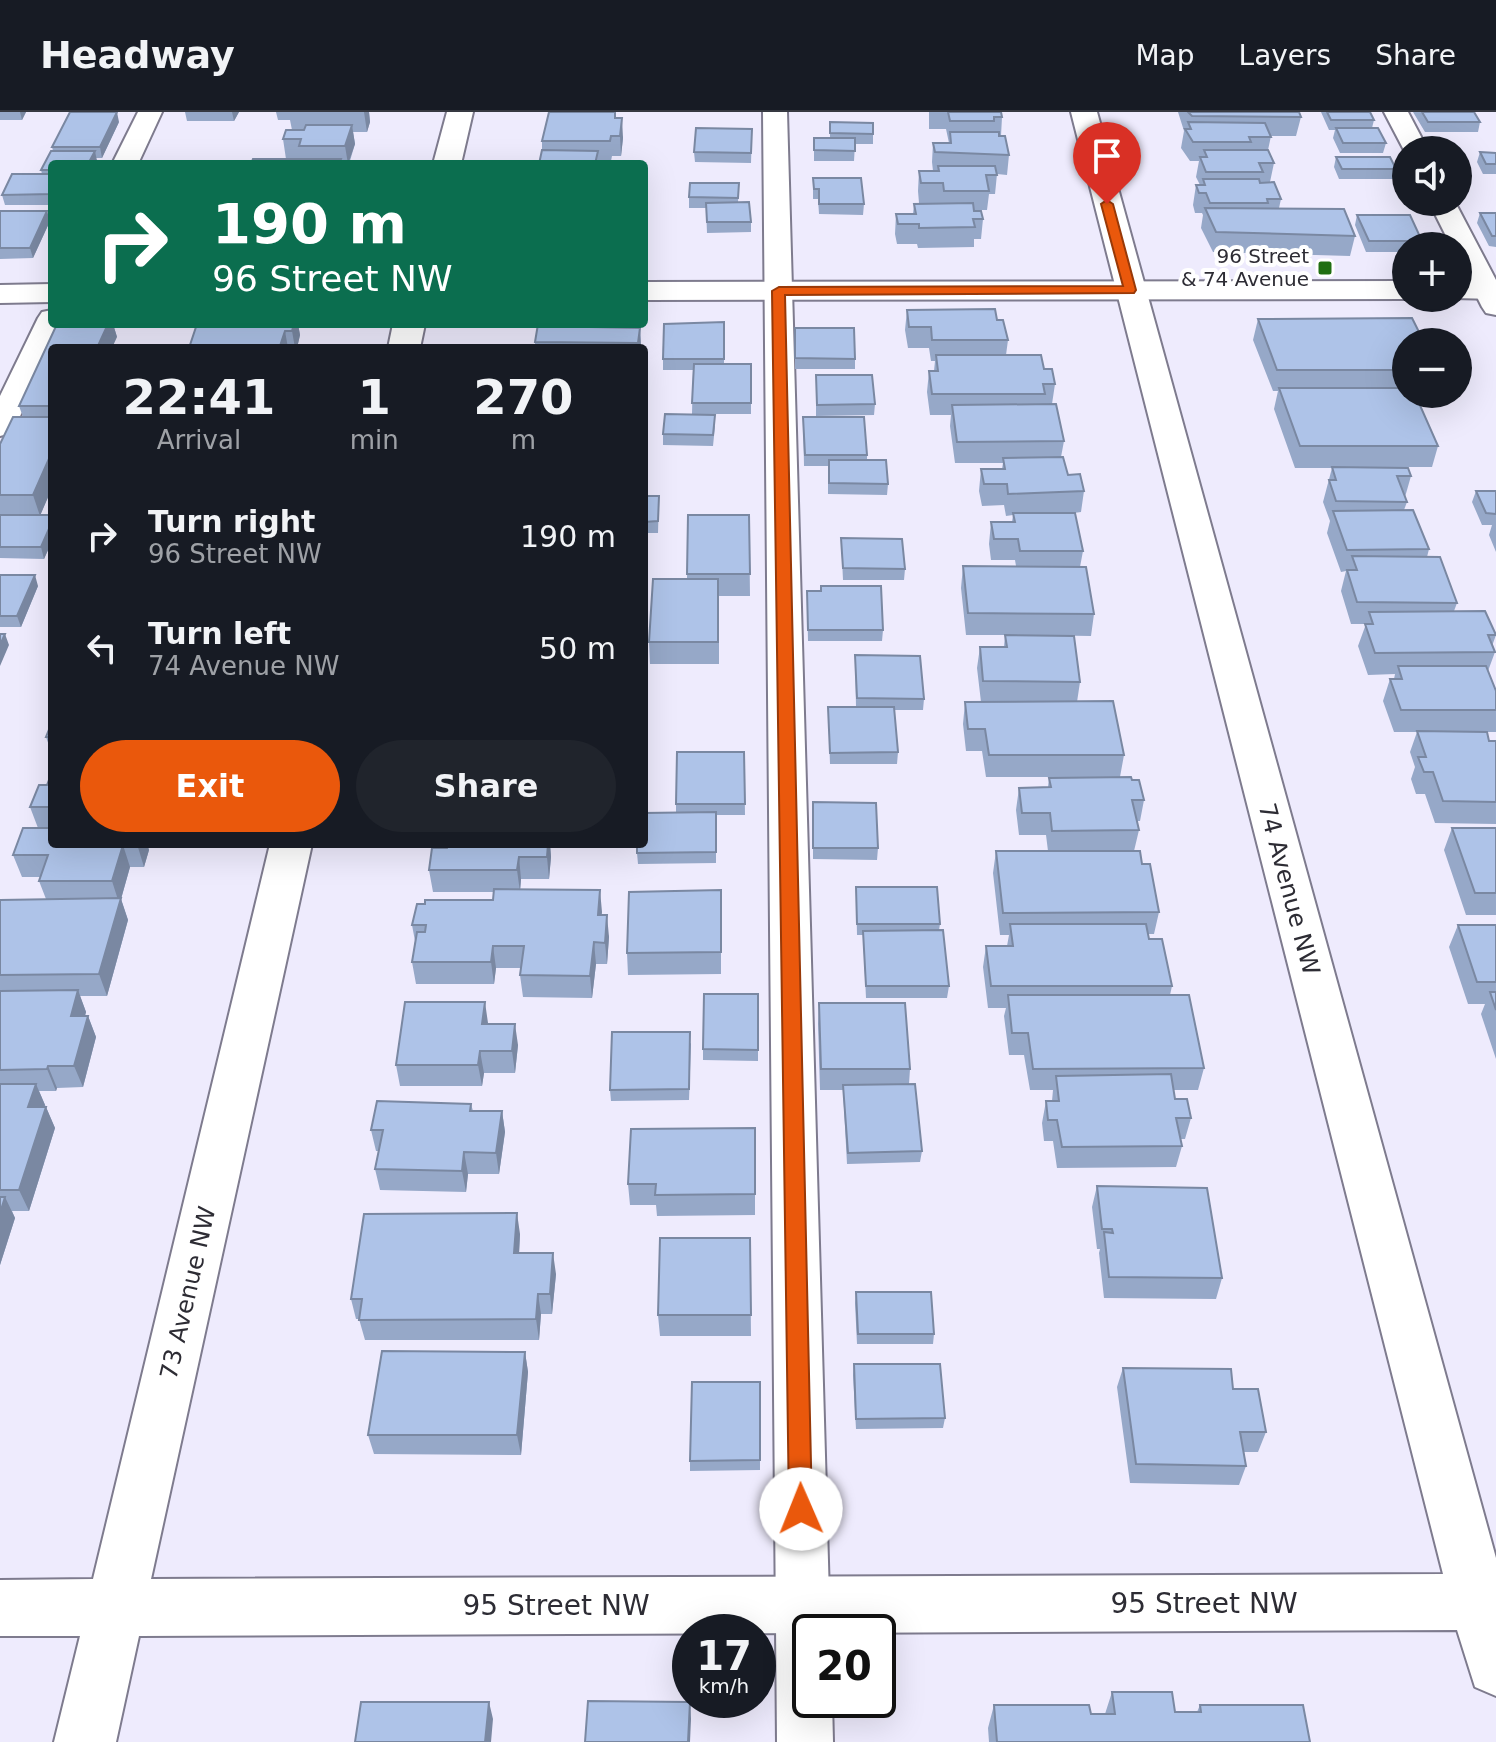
<!DOCTYPE html>
<html lang="en">
<head>
<meta charset="utf-8">
<style>
	:root { --surface:#171b24; --page:#20242c; --text:#f1f3f6; --muted:#9ea1a6; --line:#363941; --accent:#ea580c }
	body { margin:0; font-family:"DejaVu Sans",sans-serif; background:var(--page); color:var(--text); height:100vh; display:flex; flex-direction:column; font-size:30px; white-space:nowrap }
	* { box-sizing:border-box; margin:0 }
	p { font-size:26px; color:var(--muted) }
	.icon { flex:none; width:44px; height:44px; fill:none; stroke:currentColor; stroke-width:2; stroke-linecap:round; stroke-linejoin:round }
	.map { position:relative; flex:1; overflow:hidden }
	.side { position:absolute; left:48px; top:232px; width:600px; height:504px; display:flex; flex-direction:column; background:var(--surface); border-radius:8px; box-shadow:0 8px 32px #0002 }
	.side>* { flex:none }
	.banner { position:absolute; left:48px; top:48px; width:600px; height:168px; border-radius:8px; box-shadow:0 8px 32px #0002; background:#0b6e4f; color:#fff; overflow:hidden }
	.buttons { position:absolute; left:1392px; top:24px; display:grid; gap:16px }
	.buttons a { display:grid; place-items:center; width:80px; height:80px; border-radius:50%; background:var(--surface); box-shadow:0 8px 32px #0002; font-size:40px }
	.speed { position:absolute; left:672px; top:1502px; display:flex; gap:16px; font-size:40px; font-weight:700; text-align:center }
	.speed>* { display:grid; place-content:center; width:104px; height:104px; border-radius:50%; background:var(--surface); box-shadow:0 8px 32px #0002; line-height:1 }
	.speed small { font-size:20px; font-weight:400 }
	.speed .limit { border:4px solid #111; border-radius:12px; background:#fff; color:#111 }
	.pin { position:absolute; display:grid; place-items:center; width:68px; height:68px; color:#fff; margin:-82px -34px; border-radius:50% 50% 50% 0; rotate:-45deg; box-shadow:0 0 8px #0007 }
	.pin .icon { rotate:45deg }
	.me { position:absolute; width:88px; margin:-44px; rotate:359deg; stroke-linejoin:round; filter:drop-shadow(0 0 6px #0008) }
	.turn { display:flex; align-items:center; gap:28px; height:168px; padding:0 32px; font-size:36px }
	.turn .icon { width:104px; height:104px; stroke-width:2.5 }
	.turn b { display:block; font-size:56px; line-height:68px }
	.eta { display:flex; justify-content:space-evenly; align-items:center; height:136px; text-align:center }
	.eta b { font-size:48px; font-weight:700; line-height:56px }
	.action { display:flex; gap:16px; margin-top:auto; padding:16px 32px }
	.action a { flex:1; height:92px; border-radius:48px; background:var(--accent); color:#fff; font-size:32px; font-weight:700; line-height:92px; text-align:center }
	.action a+a { background:var(--page); color:var(--text) }
	ul { padding:0; list-style:none }
	li { display:flex; align-items:center; gap:24px; height:112px; padding:0 32px }
	li div { flex:1 }
	li b { display:block; font-size:30px }
	li em { font-style:normal }
	header { display:flex; align-items:center; gap:48px; box-sizing:border-box; height:112px; padding:0 40px; background:var(--surface); border-bottom:2px solid var(--line) }
	header strong { font-size:38px }
	nav { display:flex; gap:44px; margin-inline-start:auto; font-size:28px }
	.map>svg:first-child { display:block }
</style>
</head>
<body>
<header>
<strong>Headway</strong>
<nav><a>Map</a><a>Layers</a><a>Share</a></nav>
</header>
<div class="map">
<svg width="1496" height="1630" viewBox="0 0 1496 1630">
	<rect width="100%" height="100%" fill="#eeebfd"/>
	<g fill="none" stroke-linecap="round" stroke-linejoin="round">
		<g stroke="#7e7b8e" stroke-width="4">
			<path id="service" d="M138 0H162L138 52H112Z
				M763 0H787L830 1520H810V1588H832L833 1630H777Z
				M1384 0H1408L1428 38H1406V42Z
				M1429 90H1455L1496 168V203L1486 201 1482 195 1458 147V134H1451Z
				M52 198V212H63L15 315 11 321 0 324V284L38 206 42 200Z"/>
		</g>
		<g stroke="#7e7b8e" stroke-width="4">
			<path id="minor" d="M447 0H473L461 52H433Z
				M1071 0H1097L1496 1446V1584L1475 1575 1457 1518 139 1524 116 1630H54L80 1524H0V1468L93 1467 270 732H312L151 1467 1443 1462Z
				M393 212H425L420 236H388Z"/>
		</g>
		<g stroke="#7e7b8e" stroke-width="4">
			<path id="tertiary" d="M1406 169V186H1411L1406 187 644 188V170Z
				M1458 169H1496V187L1453 186H1458Z
				M52 172V190L0 191V173Z"/>
		</g>
		<use href="#service" fill="#fff" fill-rule="evenodd"/>
		<use href="#minor" fill="#fff" fill-rule="evenodd"/>
		<use href="#tertiary" fill="#fff" fill-rule="evenodd"/>
	</g>
	<path fill="#96a8c8" d="M0 0H26L22 8H0Z
		M185 0H239L234 9H187Z
		M276 0H369L370 10 367 20H353L355 32 349 52H251L286 47 283 27 292 18 290 8H278Z
		M929 0H1001L1002 5 1001 24 1009 43 1007 63 997 62 995 82H989L987 98H974L983 107 981 127H974V135L918 136 917 132H897L895 122 896 102H913L914 92 941 91H919L918 79 919 59H933L932 50 933 31H949L946 17H929Z
		M1178 0H1299L1301 5 1296 24H1271L1268 38 1274 51 1270 70 1281 87 1279 96 1355 124 1350 144 1213 140 1201 116 1203 103 1202 101H1195L1193 93 1196 73H1200L1196 65 1199 49H1190L1181 36 1184 19Z
		M1321 0H1370L1374 8 1372 16 1386 31 1383 41H1340L1333 26 1335 18H1329Z
		M1413 0H1474L1480 10 1478 20H1425Z
		M616 6 623 26 621 44H612L611 49H598V52H534H539L542 38V29Z
		M119 10 102 46H96L97 49 96 52H52V93H5L2 83 42 62 41 58 53 39 52 35Z
		M830 10 873 11V32H855L854 49H814V26H830Z
		M752 17 751 51 695 50 694 40Z
		M1480 40 1496 41V62H1483L1477 50Z
		M1336 45 1396 57 1393 67H1339L1334 55Z
		M813 66 864 92 863 103 819 102 818 87H813Z
		M739 71 738 90 751 110V120L707 121 706 96H689V85Z
		M0 99H47L50 109 33 146 0 147Z
		M1480 101H1496V135L1489 134 1477 111Z
		M1357 103 1422 129 1421 134H1406V140H1366L1355 113Z
		M907 198 997 208 1008 228 1006 243 1044 257 1055 272 1052 292 1064 329 1061 345 1068 363 1084 379 1081 400 1074 401 1083 439 1080 455 1094 502 1091 524 1026 523 1080 570 1077 590 1124 643 1120 665H986L982 639H966L963 612 965 590H981L977 556 980 535H1004L1005 523H966L961 476 963 454H1016L1015 448H991L989 432 991 410H1012L1013 403 1006 404 1004 393 982 394 979 379 981 357H1002L1003 351H955L950 314 951 303H930L927 280 929 259H934L935 249H931L929 236H908L905 218Z
		M1258 207 1406 230V282L1438 334 1432 355H1391L1411 364 1405 385 1407 390 1404 398 1429 437 1427 445 1457 491 1454 499 1496 523 1492 534 1495 540 1488 559 1496 579V620H1487L1489 629H1496V712L1435 711 1425 682H1416L1411 667 1415 655 1410 640 1417 620H1394L1383 589 1390 567H1394L1395 562 1368 563 1358 534 1366 512H1351L1341 479 1346 459 1341 460 1327 421 1330 409 1323 390 1332 356H1295L1274 297 1278 279H1273L1253 228Z
		M724 210V252H751V302H692L693 258H663V247Z
		M57 212H113L117 225 52 236V376L40 403H52V429L44 447 0 446V332L23 305 19 294Z
		M298 212 300 223 297 236H189Z
		M593 215 640 216 641 236H535V230Z
		M795 216 855 247V257H795Z
		M816 263 875 292 874 303 816 304Z
		M803 305 867 343V348L888 372 887 383 828 382V354H804Z
		M715 314 713 334 663 333V322Z
		M1476 379H1496V440L1489 423 1492 413H1482L1472 390Z
		M644 384H659L658 421H644Z
		M688 403H749L750 484H719V552H650L649 530 687 467Z
		M841 426 905 457 904 468H843Z
		M0 463 38 474 21 515H0Z
		M807 479 883 518 882 529H808Z
		M855 543 924 587 923 598H894L898 640 897 652H830L828 595H856Z
		M52 610V642L46 625Z
		M744 640 745 703H716V751L638 752 637 741 676 700V692Z
		M52 660V732H147L149 738 144 755H130L121 787 128 808 107 884H80L86 900 85 904H88L96 925 83 975 57 976 56 979H39L55 1016 29 1099H12L15 1106 0 1153V788L46 787 39 769 41 765H22L13 743 38 716 30 695 47 673Z
		M1049 666 1132 668 1144 688 1140 709H1137L1139 718 1134 739 1142 752 1159 800 1154 822H1148L1149 827 1172 874 1170 883 1204 956 1198 978H1173L1175 987 1191 1006 1185 1027H1180L1182 1034 1176 1055 1057 1056 1053 1029H1044L1042 1011 1046 989H1052L1053 978H1030L1024 943H1009L1004 904 1006 896H988L983 855 986 834H1007L1009 823H1000L993 761 996 739H1048L1046 723H1019L1016 698 1019 676 1048 675Z
		M813 690 878 736 877 748 813 747Z
		M1452 716H1496V803H1466L1444 738Z
		M448 732H550L551 745 549 767H521L520 778 601 803 609 825 607 852H596L592 886 523 885 520 863 521 856H496L494 872H416L412 850 415 829 412 813 425 792 493 788 494 780H433L429 758 447 736Z
		M856 775 940 812 939 818 949 874 947 886H866L863 823H857Z
		M721 778V862L628 863 627 841Z
		M1458 813H1496V947L1481 902 1485 892H1468L1449 835Z
		M758 882V949L703 948V937Z
		M819 891 910 957 909 972 922 1039 920 1050 847 1052 843 978H820L818 912Z
		M488 912 518 933 515 961H484L482 974H400L396 953Z
		M691 931 689 988 611 989 610 978Z
		M471 992 473 999H502L505 1020 499 1062H468L466 1080 380 1078 375 1057 379 1039H376L371 1018Z
		M755 1016V1103L657 1104 656 1093H630L628 1072Z
		M1097 1074 1222 1166 1216 1187 1104 1186 1099 1141 1100 1137H1097L1092 1095Z
		M520 1122 519 1141 556 1162 552 1202H541L539 1228H365L359 1207H356L351 1187Z
		M750 1126 751 1224H660L658 1203Z
		M856 1180 934 1222 933 1232H857L855 1191Z
		M525 1240 528 1260 521 1343 374 1342 368 1323Z
		M854 1252 945 1306 943 1316 856 1317 853 1263Z
		M1123 1256 1233 1277 1266 1320 1258 1340H1244L1246 1354 1239 1373 1130 1371 1117 1275Z
		M760 1270V1358L690 1359V1349Z
		M1112 1580 1175 1600H1197L1200 1593 1310 1630H989L988 1616 994 1593 1091 1602H1105Z"/>
	<path fill="#7a88a2" d="M20 0H26L22 8Z
		M117 0 119 10 102 46 100 35Z
		M232 0H239L234 9Z
		M364 0H369L370 10 367 20Z
		M622 6 623 26 621 44 620 24Z
		M352 13 355 32 348 52 345 34Z
		M95 39 97 49 96 52H88Z
		M47 99 50 109 33 146 30 136Z
		M108 212H113L117 225 112 236H97Z
		M294 212H298L300 223 297 236H295L292 219Z
		M640 216 641 236H638V231Z
		M285 219 288 236H280V234Z
		M52 340V376L40 404 33 383Z
		M52 410V429L44 447 41 435Z
		M35 463 38 474 21 515 17 504Z
		M5 522 9 533 0 554V533Z
		M137 732H147L149 738 144 755Z
		M548 732H550L551 745 549 767 547 745Z
		M123 733 130 755 121 787 128 808 107 884 99 862 119 791 112 769Z
		M519 745 521 767 520 780 517 758Z
		M600 778 602 800 600 825 598 803Z
		M607 803 609 825 607 852 605 831Z
		M594 830 596 852 592 886 590 864Z
		M493 834 496 856 494 872 491 850Z
		M78 878 86 900 79 925 71 904Z
		M485 890 488 911 482 912Z
		M88 904 96 925 83 975 74 954Z
		M515 912 518 933 515 961 512 939Z
		M480 939 484 961 482 974 478 953Z
		M48 954 57 976 56 979 47 957Z
		M36 972 45 993 37 1016 28 995Z
		M46 995 55 1016 29 1099 19 1078Z
		M502 999 505 1020 499 1062 496 1041Z
		M464 1040 468 1062 466 1080 462 1059Z
		M5 1085 15 1106 0 1153V1101Z
		M517 1101 520 1122 518 1162 514 1141Z
		M553 1141 556 1162 552 1202 550 1182Z
		M538 1182 541 1202 539 1228 536 1207Z
		M525 1240 528 1260 521 1343 517 1323Z
		M489 1590 493 1607 491 1630H485Z
		M690 1590 691 1607 690 1630H688Z"/>
	<path fill="#aec3e8" stroke="#7a88a2" stroke-width="2" d="M70 0H117L100 35H52Z
		M549 0H615V6H622L620 24H611L610 29H542Z
		M948 0H1001L1002 5H994V9H950Z
		M1188 0H1299L1301 5 1192 4Z
		M1327 0H1370L1374 8H1331Z
		M1422 0H1474L1480 10H1428Z
		M830 10 873 11V22L830 21Z
		M1188 10 1265 11 1271 25H1249L1251 30H1193L1185 17H1191Z
		M306 13H352L345 34H299L301 27H283L286 18H304Z
		M696 16 752 17 751 41 694 40Z
		M1336 16H1378L1386 31H1343Z
		M950 20H999V24H1005L1009 43 935 40 933 31H951Z
		M814 26H855V39L814 38Z
		M542 38 598 39 595 52H534H539Z
		M1204 38H1268L1274 51H1259L1263 60H1206L1200 45H1207Z
		M51 39H95L88 52H52V58H41Z
		M1480 40 1496 41V52H1486Z
		M1336 45H1390L1396 57H1342Z
		M253 47H341L339 52H251Z
		M938 54H995L997 63H986L989 79H944L943 71H921L919 59H939Z
		M12 62H52V82L2 83Z
		M813 66H861L864 92H819V77H814Z
		M1203 67H1259L1260 71 1274 70 1281 87H1267L1268 91H1210L1206 81H1199L1196 73H1205Z
		M690 71H739L738 86 689 85Z
		M749 90 751 110H707L706 91Z
		M973 91 974 99H981L983 107H973L975 115 919 116V112H898L896 102H916L914 92Z
		M1205 96 1344 97 1355 124 1216 120Z
		M0 99H47L30 136H0Z
		M1480 101H1496V124H1492Z
		M1357 103H1410L1422 129H1369Z
		M995 197 997 208H1003L1008 228H932L931 215H909L907 198Z
		M1412 206 1424 230H1406V258H1277L1258 207Z
		M724 210V247H663L664 212Z
		M57 212H108L97 236H52V294H19Z
		M197 212H294L292 219H285L280 234H284L283 236H189Z
		M538 212H590V215L640 216 638 231 535 230Z
		M795 216H854L855 247 795 246Z
		M936 243H1041L1044 257H1052L1055 272H1043L1045 282H932L929 259H938Z
		M694 252H751V291H692Z
		M816 263H872L875 292 817 293Z
		M1279 276H1406V282H1415L1438 334H1300Z
		M1056 292 1064 329 957 330 952 293Z
		M665 302 715 303 713 323 663 322Z
		M13 305H52V340L33 383H0V332Z
		M803 305H864L867 343H805Z
		M1063 345 1068 363 1080 362 1084 379 1008 382 1007 372H984L981 357H1005L1003 346Z
		M829 348H886L888 372 829 371Z
		M1332 355 1408 356 1411 364H1397L1407 390 1336 389 1329 368H1336Z
		M1476 379H1496V402L1486 401Z
		M644 384H659L658 409 644 410Z
		M1413 398 1429 437 1347 438 1333 399Z
		M1013 401H1075L1083 439H1020L1018 427H994L991 410H1015Z
		M0 403H52V410L41 435H0Z
		M688 403H749L750 462H687Z
		M841 426 902 427 905 457 843 456Z
		M1352 444 1440 445 1457 491 1357 490 1347 458H1357Z
		M963 454 1086 455 1094 502 968 501Z
		M0 463H35L17 504H0Z
		M653 467H718V530H649Z
		M821 474H881L883 518H808L807 479H821Z
		M1485 499 1496 523H1488L1495 540 1375 541 1365 512H1373L1369 500Z
		M0 522H5L0 533Z
		M1005 523 1074 524 1080 570 983 569 980 535H1007Z
		M855 543 920 544 924 587 857 586Z
		M1398 554H1486L1496 579V598H1401L1390 567H1402Z
		M1113 589 1124 643H989L985 617H968L965 590Z
		M828 595H894L898 640 830 641Z
		M52 610V625H46Z
		M1417 619 1487 620 1489 629H1496V690L1443 689 1433 660H1424L1418 645H1426Z
		M677 640H744L745 692H676Z
		M52 660V695H30L39 673H47Z
		M1131 665 1132 668H1139L1144 688H1132L1139 718 1052 719 1050 701H1022L1019 676 1051 675 1049 666Z
		M813 690 876 691 878 736H813Z
		M716 700V740L637 741V732H644V701Z
		M23 716H52V732H137V733H123L112 769H39L48 743H13Z
		M1452 716H1496V781H1475Z
		M448 732H548L547 745H519L517 758H429L432 736H447Z
		M996 739H1140L1142 752H1150L1159 800 1003 801Z
		M856 775H937L940 812H857Z
		M494 777 600 778 598 803H607L605 831 594 830 590 864 520 863 524 834H493L491 850H412L417 820H425L426 813H412L417 792H425V788H493Z
		M721 778V840L627 841 629 780Z
		M121 786 99 862 0 863V788Z
		M1010 812H1146L1149 827H1162L1172 874H991L986 834H1013Z
		M1458 813H1496V870H1477Z
		M943 818 949 874H866L863 819Z
		M78 878 71 904H88L74 954H48L47 957 0 958V879Z
		M1490 880H1496V898Z
		M704 882H758V938L703 937Z
		M1008 883H1189L1204 956 1033 957 1028 921H1012Z
		M405 890H485L482 912H515L512 939H480L478 953H396Z
		M819 891H905L910 957H821Z
		M612 920H690L689 977 610 978Z
		M1171 962 1175 987H1187L1191 1006H1176L1182 1034 1062 1035 1057 1008H1048L1046 989H1059L1056 964Z
		M0 972H36L28 995H46L19 1078H0Z
		M915 972 922 1039 848 1041 843 973Z
		M377 989 471 992 470 999H502L496 1041 464 1040 462 1059 375 1057 383 1018H371Z
		M755 1016V1082L655 1083 656 1072H628L631 1017Z
		M1097 1074 1207 1076 1222 1166 1109 1165 1104 1120 1113 1121 1112 1117H1102Z
		M0 1085H5L0 1101Z
		M517 1101 514 1141H553L550 1182H538L536 1207 359 1208 362 1187H351L364 1102Z
		M660 1126H750L751 1203H658Z
		M856 1180H931L934 1222H858Z
		M382 1239 525 1240 517 1323H368Z
		M854 1252H940L945 1306 856 1307Z
		M1123 1256 1231 1257 1233 1277H1258L1266 1320H1240L1246 1354 1136 1352Z
		M692 1270H760V1348L690 1349Z
		M1112 1580H1172L1175 1600H1201L1200 1593H1303L1310 1630H997L994 1593H1089L1091 1602H1115Z
		M588 1589 690 1590 688 1630H585Z
		M361 1590H489L485 1630H355Z"/>
	<path fill="#ea580c" stroke="#983908" stroke-width="2" d="M1107 88 1113 92 1136 178 1134 181 785 183 812 1397 809 1405 801 1408 792 1405 789 1397 772 179 779 175 1123 174 1101 92Z"/>
	<rect fill="#206e12" stroke="#fff" stroke-width="3" x="1317" y="148" width="16" height="16" rx="4"/>
	<g text-anchor="middle" dominant-baseline="central" stroke-width="8" stroke-linejoin="round" paint-order="stroke">
		<g font-size="20" fill="#2d2c34" stroke="#fff" text-anchor="end">
			<text x="1309" y="144">96 Street<tspan x="1309" dy="23">&amp; 74 Avenue</tspan></text>
		</g>
		<g font-size="24" fill="#2d2c34" stroke="#fff">
			<text transform="translate(1289 777) rotate(75)">74 Avenue NW</text>
			<text transform="translate(188 1181) rotate(-77)">73 Avenue NW</text>
		</g>
		<g font-size="28" fill="#2d2c34" stroke="#fff">
			<text x="1204" y="1491">95 Street NW</text>
			<text x="556" y="1493">95 Street NW</text>
		</g>
	</g>
</svg>
<div class="buttons">
<a><svg class="icon" aria-label="sound" viewBox="0 0 24 24"><path d="M4 9h4l5-4v14l-5-4H4zM17 9q2 3 0 6"/></svg></a>
<a>+</a>
<a>−</a>
</div>
<div class="speed"><div>17<small>km/h</small></div><div class="limit">20</div></div>
<div class="pin" style="left:1107px;top:92px;background:#d93025"><svg class="icon" aria-label="arrive" viewBox="0 0 24 24"><path d="M6 21V4h12l-3 4 3 4H6"/></svg></div>
<svg class="me" style="left:801px;top:1397px" viewBox="-20 -20 40 40"><circle r="19" fill="#fff"/><path d="M0-13L10 11 0 6-10 11z" fill="#ea580c"/></svg>
<div class="banner">
<div class="turn"><svg class="icon" aria-label="right" viewBox="0 0 24 24"><path d="M7 20v-9h11M14 6l5 5-5 5"/></svg><div><b>190 m</b>96 Street NW</div></div>
</div>
<section class="side">
<div class="eta">
<div><b>22:41</b><p>Arrival</p></div>
<div><b>1</b><p>min</p></div>
<div><b>270</b><p>m</p></div>
</div>
<ul>
<li><svg class="icon" aria-label="right" viewBox="0 0 24 24"><path d="M7 20v-9h11M14 6l5 5-5 5"/></svg><div><b>Turn right</b><p>96 Street NW</p></div><em>190 m</em></li>
<li><svg class="icon" aria-label="left" viewBox="0 0 24 24"><path d="M17 20v-9H6M10 6l-5 5 5 5"/></svg><div><b>Turn left</b><p>74 Avenue NW</p></div><em>50 m</em></li>
</ul>
<div class="action"><a>Exit</a><a>Share</a></div>
</section>
</div>
</body>
</html>
